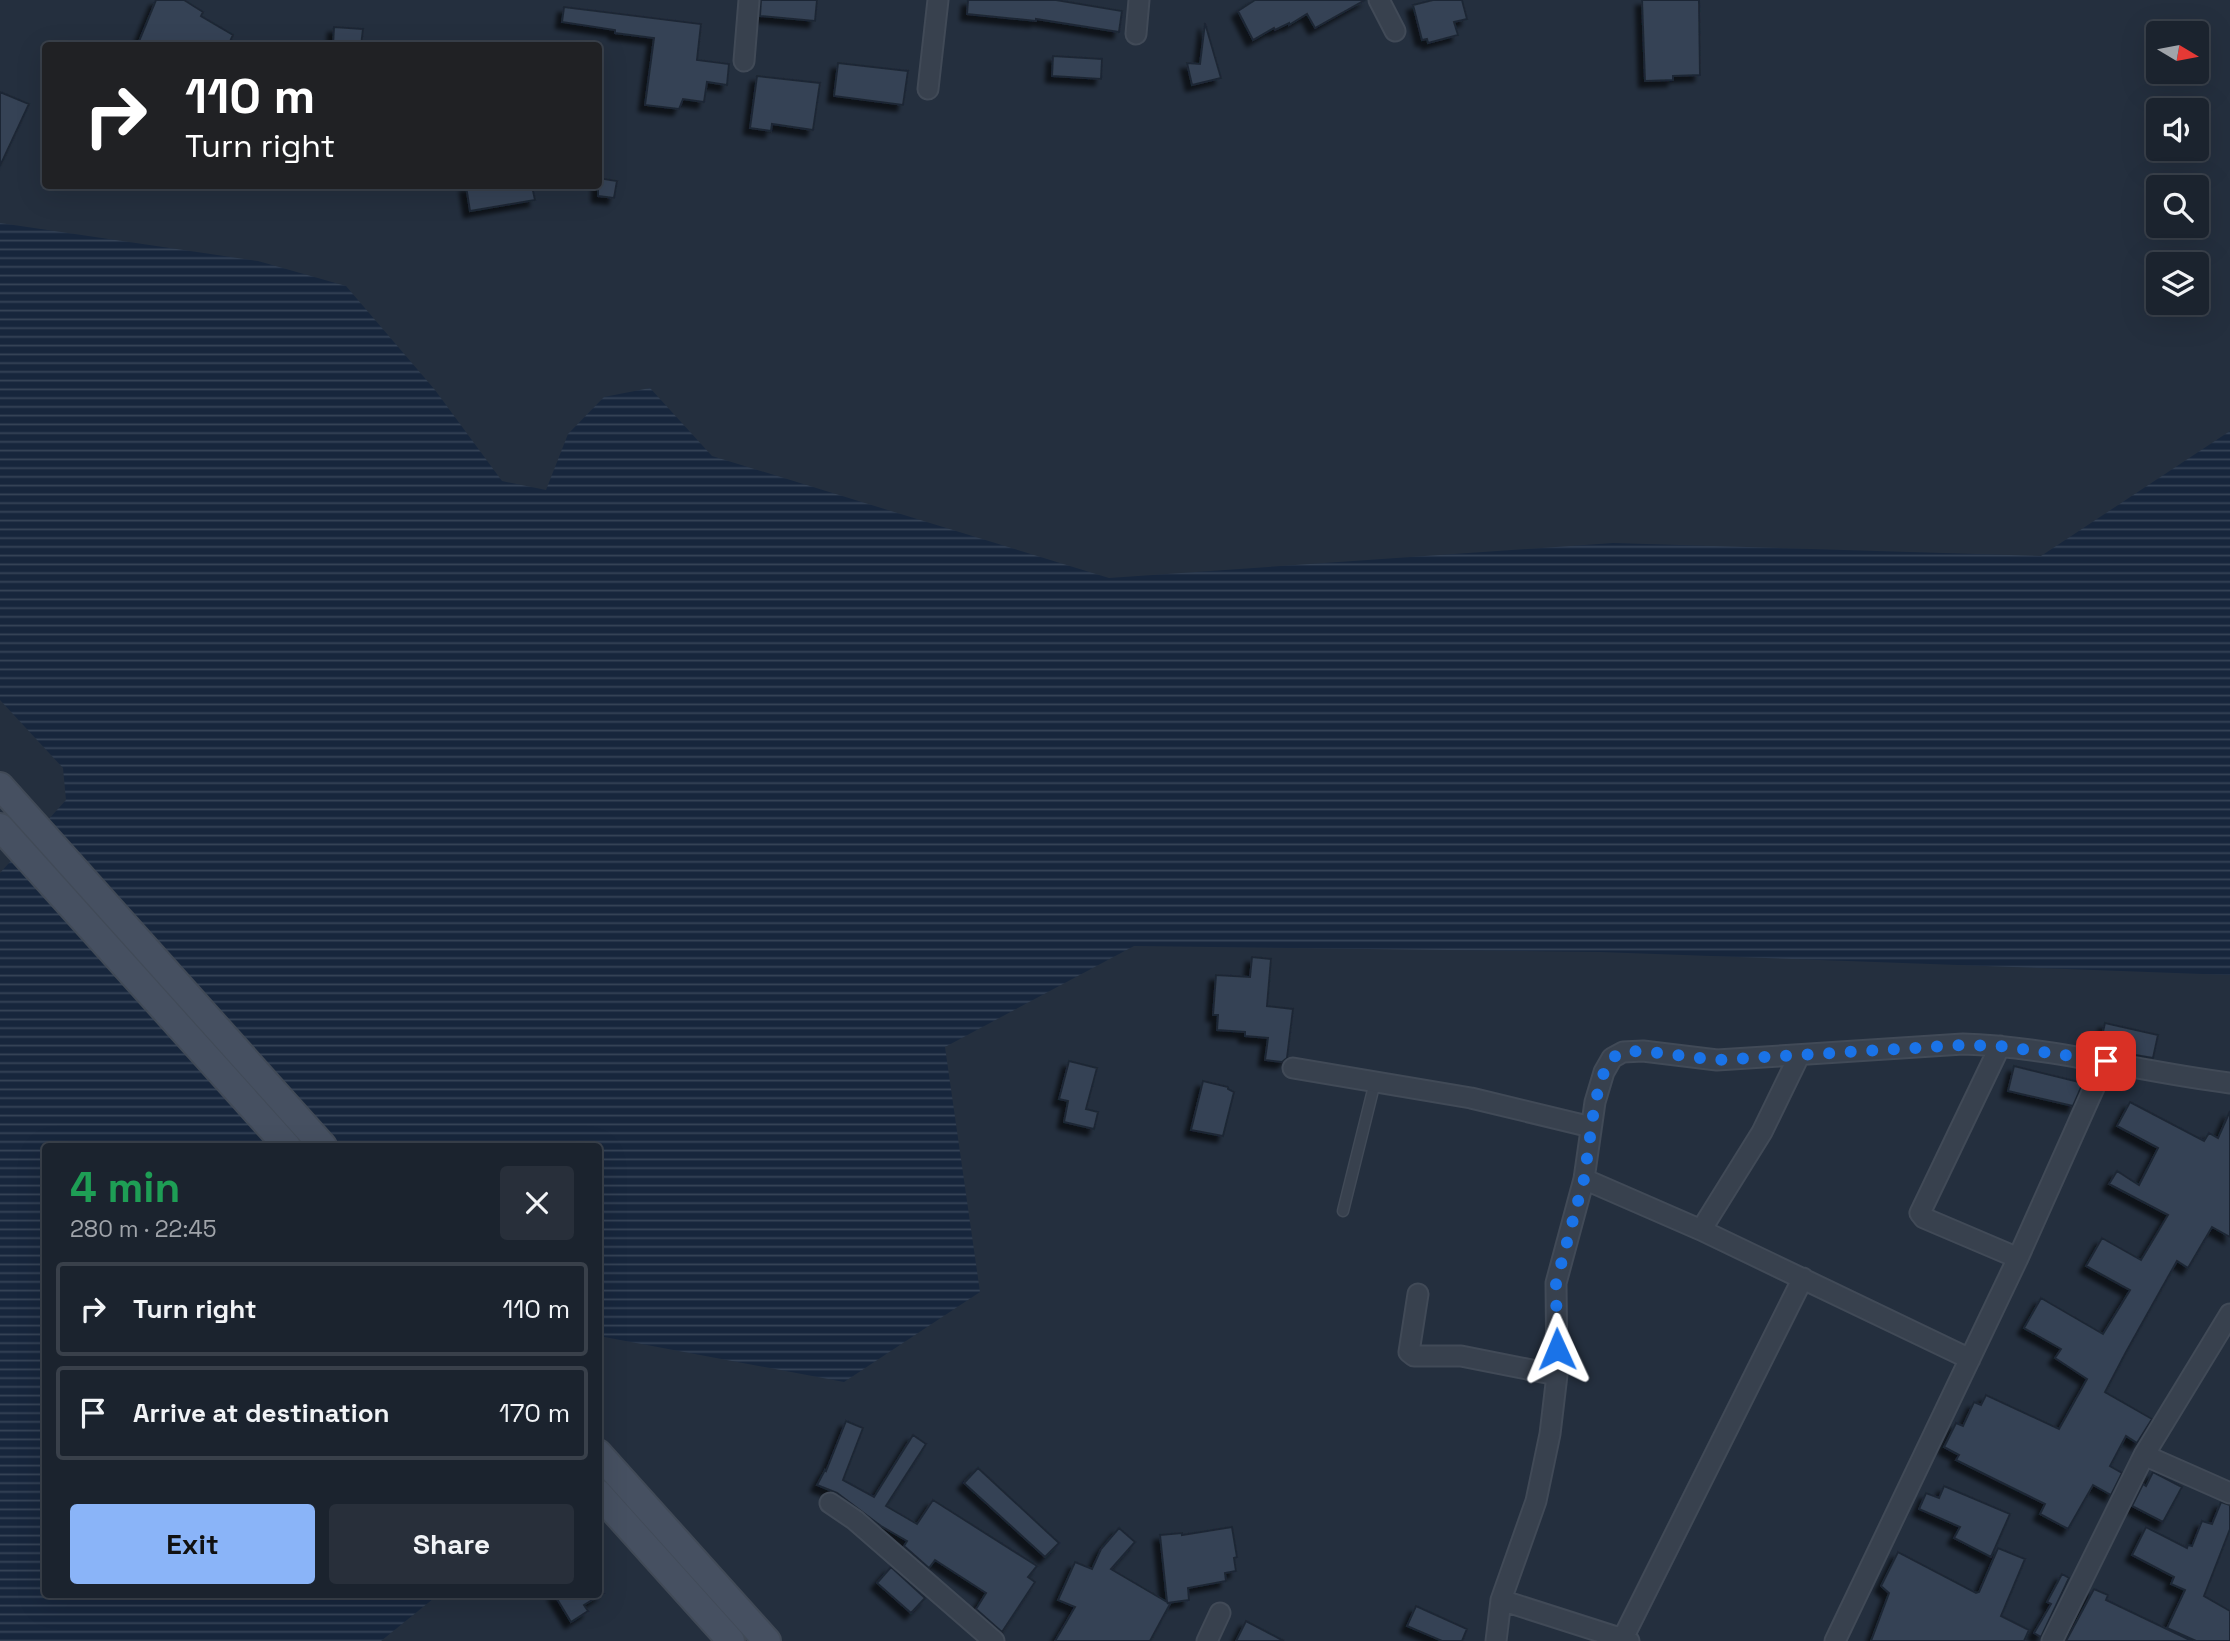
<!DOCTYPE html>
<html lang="en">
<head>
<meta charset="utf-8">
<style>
	:root { --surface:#1b232e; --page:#282f3a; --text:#f1f3f6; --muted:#a0a4aa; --line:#39404a; --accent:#8ab4f8 }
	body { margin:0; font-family:"Space Grotesk",sans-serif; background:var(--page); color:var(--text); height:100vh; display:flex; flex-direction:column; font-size:26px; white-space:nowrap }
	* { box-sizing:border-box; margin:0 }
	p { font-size:23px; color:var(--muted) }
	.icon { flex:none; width:38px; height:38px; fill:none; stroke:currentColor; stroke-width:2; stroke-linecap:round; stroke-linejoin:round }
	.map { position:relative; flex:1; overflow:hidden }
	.side { position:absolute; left:42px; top:1143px; width:560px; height:455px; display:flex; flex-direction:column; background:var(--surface); border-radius:7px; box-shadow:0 7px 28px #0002,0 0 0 2px var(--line) }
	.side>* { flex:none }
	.top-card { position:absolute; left:42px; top:42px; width:560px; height:147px; border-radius:7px; box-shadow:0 7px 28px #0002,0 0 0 2px var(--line); background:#202124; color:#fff; overflow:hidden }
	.needle { width:46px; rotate:100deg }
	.buttons { position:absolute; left:2146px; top:21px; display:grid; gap:14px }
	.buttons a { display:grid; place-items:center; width:63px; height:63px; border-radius:7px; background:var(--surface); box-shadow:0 7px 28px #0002,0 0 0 2px var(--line); font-size:35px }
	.pin { position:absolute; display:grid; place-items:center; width:60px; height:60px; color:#fff; margin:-30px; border-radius:14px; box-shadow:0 4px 10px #0006 }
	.me { position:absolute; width:77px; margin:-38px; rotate:359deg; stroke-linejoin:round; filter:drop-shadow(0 0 5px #0008) }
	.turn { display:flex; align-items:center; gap:24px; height:147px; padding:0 28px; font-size:32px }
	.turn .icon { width:91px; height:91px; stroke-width:2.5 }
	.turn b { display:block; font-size:49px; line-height:60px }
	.round { display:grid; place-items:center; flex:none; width:74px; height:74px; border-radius:7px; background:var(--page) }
	.summary { display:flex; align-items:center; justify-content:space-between; height:119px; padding:0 28px }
	h1 { font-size:42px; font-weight:700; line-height:52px; color:#1e9e55 }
	.cta { display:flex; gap:14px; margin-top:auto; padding:14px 28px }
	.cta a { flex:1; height:80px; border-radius:7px; background:var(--accent); color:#111; font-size:28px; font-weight:700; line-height:80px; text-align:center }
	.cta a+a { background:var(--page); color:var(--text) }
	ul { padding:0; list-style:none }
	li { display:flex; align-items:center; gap:21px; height:94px; margin:0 14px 10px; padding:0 14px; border:4px solid var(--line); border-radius:7px }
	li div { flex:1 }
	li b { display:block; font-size:26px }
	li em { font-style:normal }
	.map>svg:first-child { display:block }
</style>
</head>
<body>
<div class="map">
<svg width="2230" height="1641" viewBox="0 0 2230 1641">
	<defs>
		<pattern id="water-rules" width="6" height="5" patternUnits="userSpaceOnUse" patternTransform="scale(1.75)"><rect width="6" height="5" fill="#17263c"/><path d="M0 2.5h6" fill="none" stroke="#364457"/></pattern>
		<filter id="shadow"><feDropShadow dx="-6" dy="6" stdDeviation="2" flood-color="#0009"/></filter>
	</defs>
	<rect width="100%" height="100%" fill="#242f3e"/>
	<path fill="url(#water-rules)" d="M0 223 258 261 346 286 435 390 502 481 546 490 568 434 604 397 650 388 712 456 1109 578 1613 543 2041 556 2230 431V975L1600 952 1134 946 945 1047 980 1292 844 1382 599 1336 598 1146H46V1594H439L381 1641H0V873L66 800 63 768 0 700Z"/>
	<path fill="#364354" stroke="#1f2835" stroke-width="2" filter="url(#shadow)" d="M156 0H184L203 12 201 16 233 35 228 46H137Z
		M761 0H817L815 21 760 16Z
		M968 0H1056L1122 11 1119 32 1036 19V21L967 14Z
		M1255 0H1365L1315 28 1307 14 1289 25V23L1275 30 1274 28 1253 40 1238 11Z
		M1433 0H1462L1467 19 1454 22 1458 35 1428 43 1427 39 1422 40 1413 5Z
		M1642 0H1699L1700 75 1673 76V80L1645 81Z
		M564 7 701 24 697 60 729 64 727 85 707 82 704 102 683 99 679 109 645 105 654 38 615 33V30L562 22Z
		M1205 23 1221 78 1192 85 1187 63 1200 64Z
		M334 27 363 29 361 46H333Z
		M1053 56 1102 59 1101 79 1052 76Z
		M838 63 908 71 903 105 834 96Z
		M757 76 820 83 813 130 772 124 771 131 750 128Z
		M0 92 29 104 0 166Z
		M598 178 617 181 614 198 598 196Z
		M466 186H532L535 200 470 211Z
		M1252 957 1271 959 1267 1006 1293 1009 1287 1058 1282 1062 1265 1060 1268 1038 1245 1036V1032L1217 1030 1218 1015H1213L1216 975 1250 977Z
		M2105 1023 2158 1035 2153 1058 2099 1049Z
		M1069 1061 1097 1068 1086 1109 1098 1112 1094 1129 1064 1122 1068 1101 1059 1099Z
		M2014 1066 2083 1083 2073 1106 2008 1091Z
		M1203 1081 1228 1087V1089L1234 1092 1223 1136 1191 1130Z
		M2130 1102 2204 1141 2209 1133 2218 1138 2230 1111V1237L2212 1227 2188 1268 2177 1261 2126 1352 2105 1392 2152 1419 2137 1443 2126 1436 2110 1466 2122 1473 2111 1495 2093 1485 2068 1529 2040 1514 2045 1504 1956 1460 1959 1455 1944 1447 1956 1423 1963 1426 1974 1402 1981 1405 1986 1395 2059 1429 2087 1379 2055 1358 2061 1349 2024 1328 2041 1298 2103 1334 2130 1290 2086 1266 2102 1238 2141 1260 2168 1215 2109 1184 2117 1171 2139 1185 2158 1148 2117 1126Z
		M846 1421 863 1428 843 1480 874 1497 913 1435 926 1444 886 1506 917 1524 933 1500 1037 1566 1028 1577 1035 1582 1002 1632 976 1609 986 1593 935 1560 929 1568 904 1546 907 1541 881 1526 837 1493 817 1485 825 1470 826 1471Z
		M978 1468 1059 1543 1045 1557 964 1483Z
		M2153 1472 2182 1487 2163 1522 2132 1506 2143 1484 2146 1486Z
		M1944 1486 2010 1514 1991 1557 1954 1538 1960 1527 1919 1509 1926 1493 1939 1498Z
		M2221 1502 2230 1505V1529L2204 1596 2230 1611V1641H2196L2167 1628 2185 1590 2171 1584 2174 1577 2132 1555 2146 1527 2187 1548 2188 1545 2192 1546 2202 1521 2212 1524Z
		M1232 1527 1237 1557 1234 1558 1236 1571 1225 1573 1226 1581 1188 1588 1189 1600 1167 1603 1170 1604 1150 1641H1055L1075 1607 1058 1600 1075 1562 1092 1569 1101 1549 1119 1528 1135 1542 1111 1569 1167 1602 1160 1535 1182 1533V1535Z
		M1998 1548 2025 1559 2001 1616 2029 1630 2024 1641H1871L1889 1593 1881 1586 1898 1552 1976 1593 1979 1592Z
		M891 1567 925 1598 911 1613 877 1583Z
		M2062 1574 2069 1578 2041 1637 2034 1633 2051 1604 2047 1602Z
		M2094 1589 2108 1595 2106 1600 2192 1641H2066Z
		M554 1594H602L584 1605 588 1611 571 1622Z
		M1416 1606 1467 1629 1462 1641H1442L1407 1626Z
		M1246 1621 1284 1641H1236Z"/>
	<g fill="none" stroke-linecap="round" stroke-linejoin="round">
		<g stroke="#414a57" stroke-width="13">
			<path id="lane" d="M1343 1211 1375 1082"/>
		</g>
		<g stroke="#414a57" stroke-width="23">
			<path id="street" d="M1379 0 1395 31
				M1136 34 1139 0
				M744 61 749 0
				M928 89 938 0
				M2000 1046 1920 1213 1924 1218 2018 1258
				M1293 1068 1471 1098 1591 1127
				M1584 1179 1701 1230 1970 1359
				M1701 1230 1762 1132 1799 1056
				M1418 1294 1409 1352 1414 1356H1461L1557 1375
				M2144 1455 2230 1493
				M830 1503 855 1520 994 1641
				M1501 1600 1629 1641
				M1623 1638 1803 1278
				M1207 1641 1220 1613
				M1496 1641 1501 1600 1536 1501 1550 1434 1557 1375 1556 1283 1584 1179 1595 1102 1604 1072 1612 1058 1623 1052 1643 1051 1717 1060 1963 1044C2053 1047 2140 1072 2230 1083
				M1835 1641 2018 1258 2106 1061
				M2052 1641 2144 1455 2230 1314"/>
		</g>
		<g stroke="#414a57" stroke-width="30">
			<path id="secondary" d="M0 786 323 1146
				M0 827 287 1146
				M598 1453 767 1641
				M598 1493 731 1641"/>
		</g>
		<use href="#lane" stroke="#38414e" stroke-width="10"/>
		<use href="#street" stroke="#38414e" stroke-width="19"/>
		<use href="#secondary" stroke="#465061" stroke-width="26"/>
	</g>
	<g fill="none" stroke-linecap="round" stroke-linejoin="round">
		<path stroke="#1a73e8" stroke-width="12" stroke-dasharray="0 21.6" d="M1557 1349 1556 1283 1584 1179 1595 1102 1604 1072 1612 1058 1623 1052 1643 1051 1717 1060 1963 1045 2000 1046 2106 1061"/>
	</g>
</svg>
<div class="buttons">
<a><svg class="needle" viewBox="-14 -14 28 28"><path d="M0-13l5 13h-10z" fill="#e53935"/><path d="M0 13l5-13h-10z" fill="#a0a4aa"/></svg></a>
<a><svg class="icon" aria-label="sound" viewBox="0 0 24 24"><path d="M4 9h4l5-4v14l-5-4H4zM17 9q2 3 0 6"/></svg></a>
<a><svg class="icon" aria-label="search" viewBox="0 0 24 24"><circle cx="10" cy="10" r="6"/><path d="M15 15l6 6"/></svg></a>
<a><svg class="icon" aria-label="layers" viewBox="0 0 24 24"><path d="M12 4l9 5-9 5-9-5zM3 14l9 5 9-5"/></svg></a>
</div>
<div class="pin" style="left:2106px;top:1061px;background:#d93025"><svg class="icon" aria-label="arrive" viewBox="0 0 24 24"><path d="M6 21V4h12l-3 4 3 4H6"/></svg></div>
<svg class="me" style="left:1557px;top:1349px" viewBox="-20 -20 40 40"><path d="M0-17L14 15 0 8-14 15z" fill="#1a73e8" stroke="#fff" stroke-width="4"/></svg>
<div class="top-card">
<div class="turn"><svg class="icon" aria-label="right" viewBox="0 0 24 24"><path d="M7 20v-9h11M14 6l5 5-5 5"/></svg><div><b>110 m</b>Turn right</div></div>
</div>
<section class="side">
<div class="summary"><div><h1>4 min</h1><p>280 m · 22:45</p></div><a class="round"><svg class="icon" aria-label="close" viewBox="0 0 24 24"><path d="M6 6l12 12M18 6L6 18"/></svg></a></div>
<ul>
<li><svg class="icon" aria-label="right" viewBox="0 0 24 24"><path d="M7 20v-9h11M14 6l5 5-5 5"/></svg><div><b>Turn right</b></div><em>110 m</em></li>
<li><svg class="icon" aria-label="arrive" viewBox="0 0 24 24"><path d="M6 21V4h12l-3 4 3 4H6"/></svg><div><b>Arrive at destination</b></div><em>170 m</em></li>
</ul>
<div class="cta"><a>Exit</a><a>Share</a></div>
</section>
</div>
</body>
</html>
